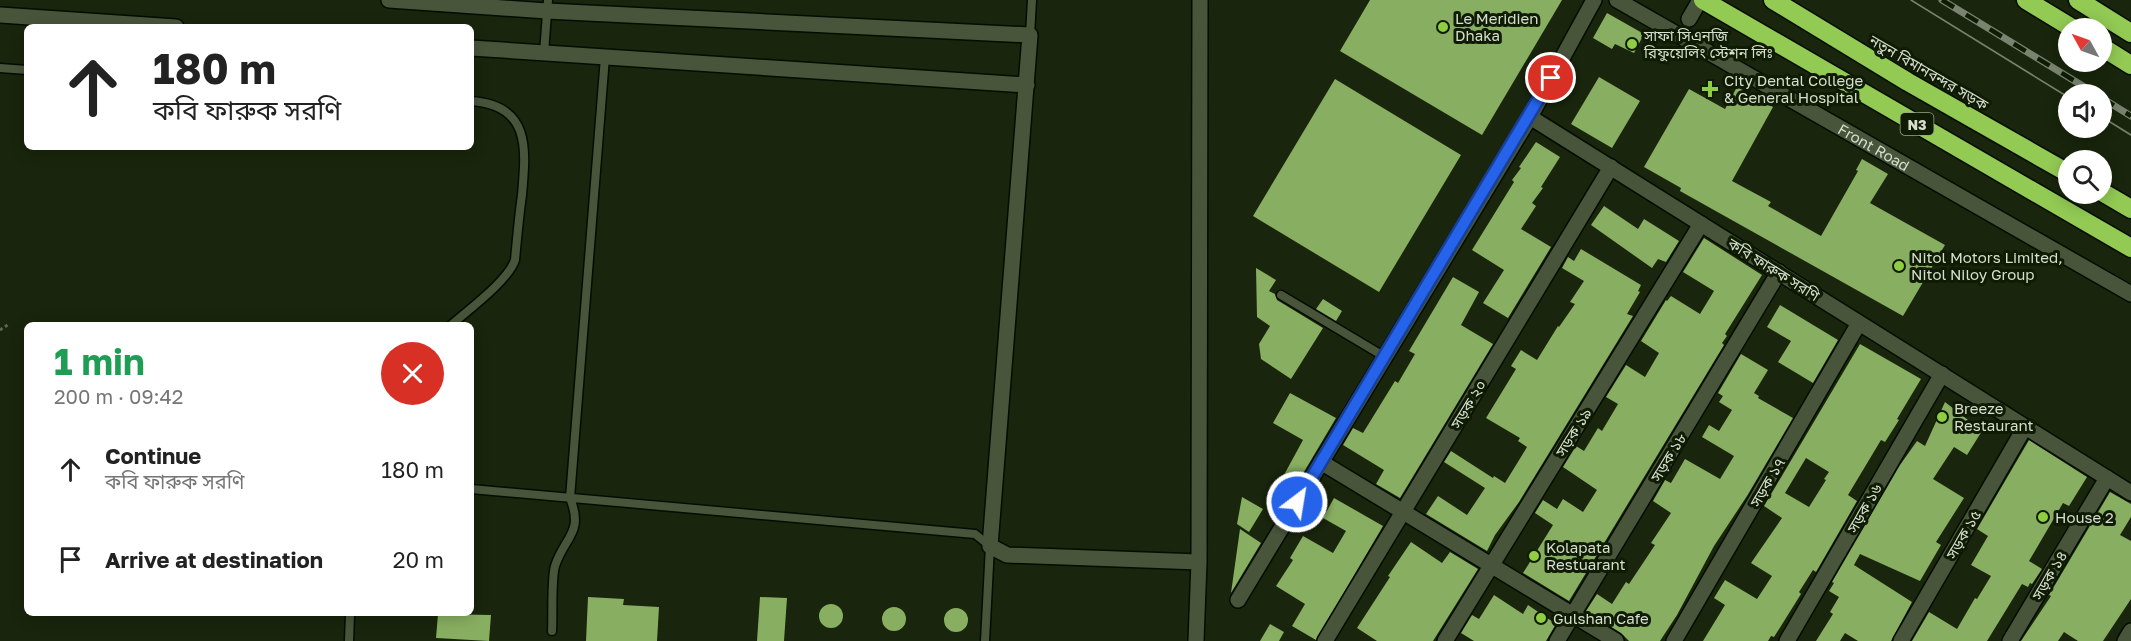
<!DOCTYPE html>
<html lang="en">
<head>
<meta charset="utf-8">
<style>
	:root { --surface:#fff; --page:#f2f2f2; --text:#222; --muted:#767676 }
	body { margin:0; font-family:"Golos Text","Noto Sans Bengali",sans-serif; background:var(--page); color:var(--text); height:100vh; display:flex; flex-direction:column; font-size:22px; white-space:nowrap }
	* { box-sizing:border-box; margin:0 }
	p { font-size:20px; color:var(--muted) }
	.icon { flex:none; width:33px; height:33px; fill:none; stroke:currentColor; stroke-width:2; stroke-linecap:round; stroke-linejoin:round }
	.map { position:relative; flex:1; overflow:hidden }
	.details { position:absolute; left:24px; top:322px; width:450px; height:294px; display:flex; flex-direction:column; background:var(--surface); border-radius:9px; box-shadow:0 3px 15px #0003 }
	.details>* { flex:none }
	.hud { position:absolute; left:24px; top:24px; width:450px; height:126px; border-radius:9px; box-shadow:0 3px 15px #0003; background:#fff; color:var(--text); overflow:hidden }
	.needle { width:39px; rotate:310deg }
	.tools { position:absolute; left:2058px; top:18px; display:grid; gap:12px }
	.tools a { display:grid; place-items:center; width:54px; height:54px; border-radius:50%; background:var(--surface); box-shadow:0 3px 15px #0003; font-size:30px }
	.pin { position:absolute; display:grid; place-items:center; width:51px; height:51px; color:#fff; margin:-26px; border:3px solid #fff; border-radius:50%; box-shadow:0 2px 6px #0007 }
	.me { position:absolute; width:66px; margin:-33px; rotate:31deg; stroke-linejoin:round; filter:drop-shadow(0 0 4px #0008) }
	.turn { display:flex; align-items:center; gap:21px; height:126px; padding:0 30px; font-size:27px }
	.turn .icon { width:78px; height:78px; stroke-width:2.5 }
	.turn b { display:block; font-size:42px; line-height:51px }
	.round { display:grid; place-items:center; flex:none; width:63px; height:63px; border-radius:32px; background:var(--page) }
	.overview { display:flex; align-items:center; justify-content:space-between; height:102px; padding:0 30px }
	h1 { font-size:36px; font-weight:700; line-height:45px; color:#1e9e55 }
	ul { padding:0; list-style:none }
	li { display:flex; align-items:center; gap:18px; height:90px; padding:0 30px }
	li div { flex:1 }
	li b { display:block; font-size:22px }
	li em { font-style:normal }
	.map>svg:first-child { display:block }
</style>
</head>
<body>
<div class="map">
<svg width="2131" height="641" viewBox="0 0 2131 641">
	<rect width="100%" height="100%" fill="#19250c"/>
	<path fill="#88af61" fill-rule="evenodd" d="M1370 0H1562L1482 135 1340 51Z
		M1607 13 1644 34 1634 53 1615 44 1612 49 1593 38Z
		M1599 77 1640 101 1612 148 1571 124Z
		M1335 79 1461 155 1379 292 1253 216Z
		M1737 87 1773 107 1732 181 1771 202 1768 206 1821 236 1858 171 1856 170 1862 159 1888 174 1870 203 1945 245 1903 316 1680 191 1681 188 1644 167 1689 89 1725 109Z
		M1536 142 1560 157 1541 187 1543 188 1532 203 1536 206 1521 229 1551 247 1508 318 1483 303 1504 270 1472 250 1514 182 1512 180 1521 168 1519 167Z
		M1604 206 1638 229 1644 219 1679 241 1666 262 1658 259 1652 268 1591 225Z
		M1704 238 1762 275 1725 334 1727 336 1722 343 1724 345 1569 601 1523 573 1553 525 1535 513 1543 500 1557 509 1563 499 1583 512 1597 490 1563 467 1576 446 1584 451 1598 428 1602 431 1618 404 1606 397 1626 365 1645 377 1659 353 1641 341 1666 300 1667 301 1671 296 1700 314 1714 291 1683 272Z
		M1581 249 1641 285 1638 291 1640 292 1627 314 1633 316 1519 502 1495 535 1487 551 1426 514 1438 496 1467 515 1485 488 1444 462 1451 451 1493 478 1494 476 1505 483 1527 447 1518 441 1520 438 1486 418 1516 369 1511 366 1521 350 1537 360 1558 326 1559 327 1575 304 1570 302 1584 281 1562 268 1568 257 1574 261Z
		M1256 268 1276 280 1269 291 1275 294 1277 300 1323 328 1291 379 1261 359 1259 344 1270 326 1257 317Z
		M1453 277 1479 292 1461 325 1493 344 1400 498 1376 484 1384 470 1343 445 1353 428 1363 433 1395 381 1398 383 1415 354 1409 351Z
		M1323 299 1342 311 1336 321 1316 309Z
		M1780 305 1838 340 1813 383 1778 362 1791 341 1767 327Z
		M1860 344 1921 379 1897 419 1899 420 1885 442 1881 440 1848 495 1857 501 1816 572 1813 570 1799 592 1801 594 1774 637 1771 636 1768 641H1703L1725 605 1714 598 1725 580 1757 599 1772 576 1751 563 1782 518 1764 506ZM1806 458 1829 472 1824 479 1826 480 1809 507 1785 493Z
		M1741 354 1768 370 1754 393 1759 396 1758 398 1793 418 1747 496 1714 546 1677 615 1660 641H1629L1621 633 1586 611 1597 594 1612 604 1626 582 1629 584 1655 545 1651 543 1671 513 1653 501 1665 480 1671 483 1685 459 1720 479 1734 456 1702 437 1709 425 1719 431 1732 410 1719 402 1723 396 1718 393Z
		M1290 393 1336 418 1292 492 1279 484 1303 440 1273 423Z
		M1945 402 1982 431 1967 455 1954 447 1933 479 1964 498 1936 542 1941 545 1920 581 1860 554 1854 565 1912 602 1891 641H1858L1845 633 1840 641H1816L1833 614 1830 612 1839 597 1829 591 1834 583 1832 582 1900 465 1917 441 1925 446Z
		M2029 440 2087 477 2069 506 2063 503 2029 561 2042 569 2032 584 2030 583 2028 587 2022 584 1987 641H1912L1929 612 1957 629 1975 598 1977 599 1991 576 1971 565 1988 536 1977 529Z
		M2110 492 2131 504V517L2120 535 2131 541V599L2103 641H2078L2064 632 2058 641H2021L2051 596 2049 595Z
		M1242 497 1263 509 1249 532 1237 524Z
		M1334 498 1383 526 1316 640 1292 626 1305 604 1276 586 1293 560 1290 558 1303 536 1333 553 1346 531 1323 518Z
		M1240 529 1261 543 1231 593Z
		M1411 542 1442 563 1450 552 1478 569 1433 641H1377L1357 628 1390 577 1388 576Z
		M1494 595 1523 614 1528 605 1556 624 1546 641H1474L1461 633 1472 615 1479 619Z
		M588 597 624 599 623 605 659 607 657 641H586Z
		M760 597 787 598 784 641H757Z
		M819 616a12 12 0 1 1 24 0a12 12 0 1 1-24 0Z
		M882 619a12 12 0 1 1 24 0a12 12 0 1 1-24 0Z
		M944 620a12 12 0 1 1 24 0a12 12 0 1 1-24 0Z
		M438 614 491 615 489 641 436 638Z
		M1270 624 1284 632 1279 641H1260Z"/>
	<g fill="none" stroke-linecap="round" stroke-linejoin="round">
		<g stroke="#040d00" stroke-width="11">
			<path id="lane" d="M1030 35 1032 0
				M544 53 548 0
				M0 68 27 70
				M1281 295 1385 357
				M450 326C468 310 508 281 515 260 517 238 519 216 522 195 526 149 531 105 471 101
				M471 489 975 534 990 546 985 641
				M552 631C553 614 551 581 555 566 565 536 584 533 570 498L605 57
				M349 641 350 614"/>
		</g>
		<g stroke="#040d00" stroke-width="18">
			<g id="street">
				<path id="s1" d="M1617 0 2131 294"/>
				<path d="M1689 19 1700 0"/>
				<path d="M1530 117 2131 493"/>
				<path d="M1321 462 1616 641"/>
				<path d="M1238 600 1530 117 1594 0"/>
				<path d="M1325 641 1611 167"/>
				<path d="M1445 641 1701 224"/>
				<path d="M1557 641 1779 272"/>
				<path d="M1674 641 1859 323"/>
				<path d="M1787 641 1942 374"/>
				<path d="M1901 641 2025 427"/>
				<path d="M2010 641 2107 478"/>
				<path d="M2125 641 2131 631"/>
			</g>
		</g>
		<g stroke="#040d00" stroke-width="18">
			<path id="secondary" d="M389 0 547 11 1030 35 990 546 1007 555 1199 562
				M0 15 176 27
				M471 48 1027 85
				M1196 641 1199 562 1200 0"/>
		</g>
		<g stroke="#040d00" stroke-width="21">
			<path id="highway" d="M1703 0 2131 248
				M1773 0 1908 82 2068 173
				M2026 0 2072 28
				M2078 0 2131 33
				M2102 47 2131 65
				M2102 192 2131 209"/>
		</g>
		<path stroke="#5e6953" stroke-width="3" stroke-dasharray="3 3" stroke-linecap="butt" d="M0 330 9 324"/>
		<use href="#lane" stroke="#48553b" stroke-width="8"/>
		<use href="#street" stroke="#48553b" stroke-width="15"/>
		<use href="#secondary" stroke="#48553b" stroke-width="15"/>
		<use href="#highway" stroke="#92ca54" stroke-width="18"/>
		<path stroke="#79836f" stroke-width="1.5" d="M1911 0 2068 97
			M2102 117 2131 135"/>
		<g stroke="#79836f" stroke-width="7">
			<path id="rail" d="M1942 0 2096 94
				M2102 98 2131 116"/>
		</g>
		<use href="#rail" stroke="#101b04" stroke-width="4.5" stroke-dasharray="14" stroke-linecap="butt"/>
	</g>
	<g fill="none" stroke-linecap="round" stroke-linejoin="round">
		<g stroke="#184099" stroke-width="15">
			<path id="route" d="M1297 502 1551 78"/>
		</g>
		<use href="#route" stroke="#2563eb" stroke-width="10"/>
	</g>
	<g fill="#8fcd42" stroke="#101b04" stroke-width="2">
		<circle cx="1443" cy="27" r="6"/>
		<circle cx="1632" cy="44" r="6"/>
		<path d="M1707 80h6v6h6v6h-6v6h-6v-6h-6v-6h6z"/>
		<circle cx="1899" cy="266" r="6"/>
		<circle cx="1942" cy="417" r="6"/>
		<circle cx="2043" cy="517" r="6"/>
		<circle cx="1534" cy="556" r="6"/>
		<circle cx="1541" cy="618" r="6"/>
	</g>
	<g text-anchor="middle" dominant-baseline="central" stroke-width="6" stroke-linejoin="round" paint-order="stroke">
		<rect fill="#101b04" stroke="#9ba492" stroke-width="1.5" x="1900.5" y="113" width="33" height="22" rx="4.5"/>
		<g font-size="14" font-weight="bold" fill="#d6dfcf">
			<text x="1917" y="124">N3</text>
		</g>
		<g font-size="15" fill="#d6dfcf" stroke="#101b04" text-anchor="start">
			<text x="1455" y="18">Le Meridien<tspan x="1455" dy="17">Dhaka</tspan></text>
			<text x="1644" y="35">সাফা সিএনজি<tspan x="1644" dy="17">রিফুয়েলিং স্টেশন লিঃ</tspan></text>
			<text x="1724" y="80">City Dental College<tspan x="1724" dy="17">&amp; General Hospital</tspan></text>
			<text x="1911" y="257">Nitol Motors Limited,<tspan x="1911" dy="17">Nitol Niloy Group</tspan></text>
			<text x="1954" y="408">Breeze<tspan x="1954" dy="17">Restaurant</tspan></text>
			<text x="2055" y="517">House 2</text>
			<text x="1546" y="547">Kolapata<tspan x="1546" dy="17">Restuarant</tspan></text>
			<text x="1553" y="618">Gulshan Cafe</text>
		</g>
		<g font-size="15" fill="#d6dfcf" stroke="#101b04">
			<text transform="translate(1929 72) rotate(30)">নতুন বিমানবন্দর সড়ক</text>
			<text stroke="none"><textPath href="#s1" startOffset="296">Front Road</textPath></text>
			<text transform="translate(1774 269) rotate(32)">কবি ফারুক সরণি</text>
			<text transform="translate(1468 404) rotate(-59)">সড়ক ২০</text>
			<text transform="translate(1573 432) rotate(-58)">সড়ক ১৯</text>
			<text transform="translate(1668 457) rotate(-59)">সড়ক ১৮</text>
			<text transform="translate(1767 482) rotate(-60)">সড়ক ১৭</text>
			<text transform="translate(1864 508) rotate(-60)">সড়ক ১৬</text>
			<text transform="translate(1963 534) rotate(-60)">সড়ক ১৫</text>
			<text transform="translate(2049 575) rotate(-60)">সড়ক ১৪</text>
		</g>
	</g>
</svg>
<div class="tools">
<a><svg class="needle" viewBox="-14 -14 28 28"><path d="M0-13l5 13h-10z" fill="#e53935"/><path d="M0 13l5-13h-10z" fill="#767676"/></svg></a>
<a><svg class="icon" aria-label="sound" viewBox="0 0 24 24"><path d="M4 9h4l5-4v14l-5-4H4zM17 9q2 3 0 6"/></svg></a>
<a><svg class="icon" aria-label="search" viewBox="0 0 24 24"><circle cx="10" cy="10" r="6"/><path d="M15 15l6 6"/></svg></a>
</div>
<div class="pin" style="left:1551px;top:78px;background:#d93025"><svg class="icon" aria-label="arrive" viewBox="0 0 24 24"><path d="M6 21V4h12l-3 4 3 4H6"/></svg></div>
<svg class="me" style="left:1297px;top:502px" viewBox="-20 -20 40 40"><circle r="17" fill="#2563eb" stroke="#fff" stroke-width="3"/><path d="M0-11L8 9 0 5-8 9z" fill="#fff"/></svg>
<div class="hud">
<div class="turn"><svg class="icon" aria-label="ahead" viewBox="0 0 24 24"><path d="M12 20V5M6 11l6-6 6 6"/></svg><div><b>180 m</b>কবি ফারুক সরণি</div></div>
</div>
<section class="details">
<div class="overview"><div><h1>1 min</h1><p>200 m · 09:42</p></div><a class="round" style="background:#d93025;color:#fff"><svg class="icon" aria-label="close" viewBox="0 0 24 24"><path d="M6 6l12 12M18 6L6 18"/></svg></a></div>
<ul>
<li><svg class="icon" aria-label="ahead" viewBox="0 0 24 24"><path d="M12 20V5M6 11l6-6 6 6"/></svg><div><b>Continue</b><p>কবি ফারুক সরণি</p></div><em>180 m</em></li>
<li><svg class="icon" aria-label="arrive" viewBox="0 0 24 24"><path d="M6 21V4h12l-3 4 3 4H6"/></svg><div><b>Arrive at destination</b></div><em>20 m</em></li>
</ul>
</section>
</div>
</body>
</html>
